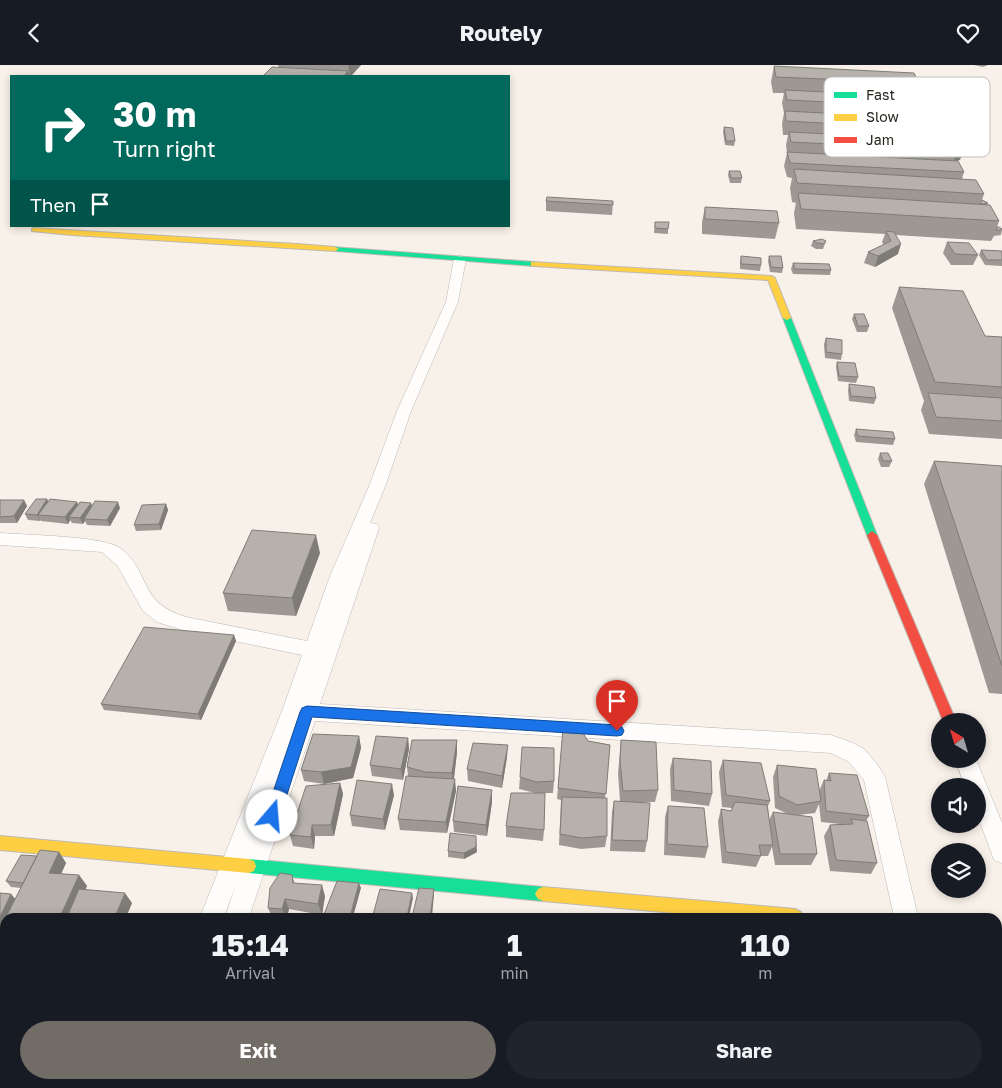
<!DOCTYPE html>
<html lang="en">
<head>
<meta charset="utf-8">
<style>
	:root { --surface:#171b24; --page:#20242c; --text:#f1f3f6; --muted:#9ea1a6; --accent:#716c66 }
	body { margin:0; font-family:"Golos Text",sans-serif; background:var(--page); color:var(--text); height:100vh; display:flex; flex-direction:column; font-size:19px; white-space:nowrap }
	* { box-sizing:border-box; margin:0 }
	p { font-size:16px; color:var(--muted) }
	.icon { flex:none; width:28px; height:28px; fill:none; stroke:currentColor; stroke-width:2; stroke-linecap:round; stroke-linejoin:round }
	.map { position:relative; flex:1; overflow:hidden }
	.drawer { position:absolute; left:0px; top:848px; width:1002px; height:176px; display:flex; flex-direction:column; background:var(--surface); border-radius:15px 15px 0 0; box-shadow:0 2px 8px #0003 }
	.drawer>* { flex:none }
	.banner { position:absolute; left:10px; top:10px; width:500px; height:152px; border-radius:0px; box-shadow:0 2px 8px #0003; background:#00695c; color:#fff; overflow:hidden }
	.needle { width:32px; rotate:322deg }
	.fabs { position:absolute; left:931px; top:648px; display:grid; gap:10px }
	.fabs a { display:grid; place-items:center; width:55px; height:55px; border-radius:50%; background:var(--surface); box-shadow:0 2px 8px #0003; font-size:25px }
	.pin { position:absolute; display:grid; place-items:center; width:42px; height:42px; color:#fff; margin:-51px -21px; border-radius:50% 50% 50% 0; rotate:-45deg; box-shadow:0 0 5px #0007 }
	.pin .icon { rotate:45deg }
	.me { position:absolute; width:55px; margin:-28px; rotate:18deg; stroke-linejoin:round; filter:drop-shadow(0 0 4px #0008) }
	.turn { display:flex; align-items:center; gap:18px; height:105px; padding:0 20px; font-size:22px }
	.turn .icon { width:65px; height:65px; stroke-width:2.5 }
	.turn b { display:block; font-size:35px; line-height:42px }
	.then { display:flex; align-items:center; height:48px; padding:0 20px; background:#0003; gap:10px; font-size:19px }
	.eta { display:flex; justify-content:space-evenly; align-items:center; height:85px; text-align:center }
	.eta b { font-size:30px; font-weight:700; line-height:35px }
	.button { display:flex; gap:10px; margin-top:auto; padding:10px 20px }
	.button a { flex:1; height:58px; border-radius:30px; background:var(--accent); color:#fff; font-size:20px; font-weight:700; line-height:58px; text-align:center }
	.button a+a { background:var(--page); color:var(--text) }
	header { display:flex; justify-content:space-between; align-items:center; height:65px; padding:0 20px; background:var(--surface); font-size:22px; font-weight:700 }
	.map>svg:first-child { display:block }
</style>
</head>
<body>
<header><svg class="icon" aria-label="back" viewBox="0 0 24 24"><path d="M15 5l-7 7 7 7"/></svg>Routely<svg class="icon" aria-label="heart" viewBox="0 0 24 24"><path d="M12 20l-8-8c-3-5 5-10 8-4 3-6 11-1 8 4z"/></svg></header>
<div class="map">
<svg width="1002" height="1023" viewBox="0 0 1002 1023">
	<rect width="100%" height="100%" fill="#f8f1e9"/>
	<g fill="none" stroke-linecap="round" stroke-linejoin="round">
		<g stroke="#beb9b3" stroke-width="1">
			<path id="street" d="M460 191 466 194 458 237 411 346 386 419 370 458 377 459 379 463 320 639 831 670 853 678 864 684 877 699 885 712 918 852H894L864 715 849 697 831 688 315 656 249 852H225L236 819 224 852H200L282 646 302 590 186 566 157 557 143 546 117 500 102 487 0 480V468C25 470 104 471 120 483 152 506 136 537 186 552L307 576 330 511 370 419 397 346 446 237 454 194Z
				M955 694H976L1002 758V798L994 795 978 752V721H965Z
				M0 999 5 1000V1019H17L15 1023H0Z
				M34 1019H97L99 1023H36Z
				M135 1019H190L188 1023H134Z
				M924 1019H952V1023H924Z"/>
		</g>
		<g stroke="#beb9b3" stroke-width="2">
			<path id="fast" d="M332 182 534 197 538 199 534 201 335 186 331 184Z
				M784 251 791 253 877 470 876 473H868L867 470 783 253Z
				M249 794 543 822 548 824 551 829 548 834 543 836 249 808 244 806 242 801 244 796Z"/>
		</g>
		<g stroke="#beb9b3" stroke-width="2">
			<path id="slow" d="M34 163 297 179 335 182 339 184 335 186 72 170 32 166V164Z
				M531 197 771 211 775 213 791 253 787 255 783 253 768 215 534 201H531Z
				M0 771 249 794 254 796 256 801 254 806 249 808 0 785Z
				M543 822 795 844 801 847 803 852H718L543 836 538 834 535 829 538 824Z"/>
		</g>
		<g stroke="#beb9b3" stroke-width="2">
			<path id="jam" d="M872 466 877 470 956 656H943L867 470Z"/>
		</g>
		<use href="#street" fill="#fefdfc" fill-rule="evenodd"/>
		<use href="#fast" fill="#16e098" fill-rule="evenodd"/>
		<use href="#slow" fill="#ffcf43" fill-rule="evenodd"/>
		<use href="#jam" fill="#f24e42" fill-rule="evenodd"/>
	</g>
	<path fill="#9d9893" d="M278 0H361L351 11H262L279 3Z
		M974 0H988L983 2Z
		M774 1 919 18 918 24 926 25 925 30 918 31 916 30 915 32 931 42 930 44 939 47 938 51 930 52 928 51 927 54 945 65 941 75 956 85 955 88 960 95 956 96 964 107 962 114 984 129 982 135 988 138 987 140 999 156 997 162 1002 164 1001 170 994 171 991 176 896 170 898 189 875 202 864 198 868 187 884 180 882 177 885 169 796 164 794 148 796 138 792 137 790 123 792 113 787 112 784 101 787 88 786 80 788 70H783L782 59 784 48 782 38 784 28H773L771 17Z
		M956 58 973 62 981 67 979 72 958 70 954 63Z
		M724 62 735 76 734 81 725 80 723 67Z
		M729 106 742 113 741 118H730L728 110Z
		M546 136H613L612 150 546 146Z
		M705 142 779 158 775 174 702 169V157Z
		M655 157 668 164V169L654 168Z
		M813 176H826L823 184H816L811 181Z
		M947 177 978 190 973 200H951L943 188Z
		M981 185 1002 186V201L985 200 979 190Z
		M741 191 761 200 760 206 740 204V197Z
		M769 191 783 203 782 208 770 207 768 196Z
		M793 198 831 205 830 210 793 209 791 204Z
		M899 222 985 271 1002 272V374L929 369 921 345 924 336 892 243Z
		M854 249 869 261 867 267H857L852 254Z
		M826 273 842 289 841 295 825 293 824 279Z
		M837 297 858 312 856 318 838 316 836 302Z
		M849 319 876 333 874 339 849 336 848 325Z
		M856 364 895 374 893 380 856 377 854 370Z
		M880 388 892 396 889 402H881L878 394Z
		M934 396 1002 401V629L989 628 924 419Z
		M47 434 48 436 77 437 78 439 91 438 92 441 120 443 110 461 87 460 85 456 83 459 72 458 70 455 68 459 41 456 40 455V456L28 455 25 449Z
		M0 435H24L27 441 17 458H0Z
		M166 439 168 445 161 465 136 466 134 460Z
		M320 488 296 551 228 546 223 528Z
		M234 570 236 576 201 655 104 645 101 639Z
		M563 663 588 676 610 680 605 733 607 771 605 782 581 784 559 780 561 735 557 734Z
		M359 671 361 683 353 713 324 719 304 716 301 705Z
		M408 673 409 684 403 715 372 711 370 700Z
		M457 675V687L454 714 456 726 447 768 400 765 398 754 408 711 407 702Z
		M621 675 658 725 655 737H639L647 776 645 787 610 786 612 747 614 736H620L618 708 620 687Z
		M507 692 502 723 468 716 467 704Z
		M673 693 712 729 709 741 671 736 670 704Z
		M723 695 770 736 768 741 769 755 773 747 788 749 775 743 773 712 777 700 819 726 824 715 826 716 829 708 869 751 866 756 877 798 871 809 830 806 824 771 830 760 840 759 821 757 819 739 815 748 798 750 817 789 811 800H775L772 782 768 791H761L756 802 722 798 718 756 721 744 731 746 732 743 722 742 719 707Z
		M520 712 554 716 553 728H535L519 724Z
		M340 718 343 729 334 771H315L314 784 293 781 290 770Z
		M394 730 385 765 352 761 350 750Z
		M492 737 487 771 454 767 453 756Z
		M668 741 708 782 705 793 664 790 665 752Z
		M506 761 544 765 543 776 506 772Z
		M448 786 477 787 464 794 448 792Z
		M59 787 66 798 61 809 79 810 87 821 85 825 132 838 126 852H5V876L4 874 3 876H0V828L11 829 15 834 21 823 11 822 6 816 37 791Z
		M292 810 295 819 325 831 322 850 289 844 287 852H272L268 843Z
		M0 880H5V939H0Z
		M801 1019H867L869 1023H801Z
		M892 1019H921L916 1023H892Z"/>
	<path fill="#7f7c78" d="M348 0H361L351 11H350Z
		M348 6 349 11H344Z
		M926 25 925 30 918 31 920 27Z
		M962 90 960 95 954 96 955 91Z
		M901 179 898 189 875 202 878 191Z
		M47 434 50 440 38 450 40 455V456L37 450Z
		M24 435 27 441 17 458 14 451Z
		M77 437 79 443 69 452 70 455 68 459 65 452Z
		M118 437 120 443 110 461 107 455Z
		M91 438 93 444 84 454 85 456 83 459 80 453Z
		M166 439 168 445 161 465 159 459Z
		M316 470 320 488 296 551 292 533Z
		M234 570 236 576 201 655 198 649Z
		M359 671 361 683 353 713 324 719 321 707Z
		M408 673 409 684 403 715 401 704Z
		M457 675V687L453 720 452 708Z
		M508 680 507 692 502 723V711Z
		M455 714 456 726 447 768 446 757Z
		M340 718 343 729 334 771 331 760Z
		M392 719 394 730 385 765 383 754Z
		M492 725V737L487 771 486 760Z
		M312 760 315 771 314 784 311 772Z
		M476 771 477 787 464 794V788Z
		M59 787 66 798 57 818 49 808Z
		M79 810 87 821 73 852H60Z
		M359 818 361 823 353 852H350Z
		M322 820 325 831 322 850 318 839Z
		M434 824V829L432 852H430Z
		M125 828 132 838 126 852H115Z
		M412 828 413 833 409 852H407Z
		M11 829 20 840 14 852H5V869L0 868V852Z
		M285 834 289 844 287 852H286L282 844Z
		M0 870 4 874 3 876 0 873Z"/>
	<path fill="#b6b1ab" stroke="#7f7c78" d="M774 1 914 8 919 18 776 12Z
		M272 2 348 6 344 11H263Z
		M785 25 926 32 931 42 787 35Z
		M785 46 939 54 945 65 786 56Z
		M724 62 733 63 735 76H726Z
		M789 67 950 75 956 85 791 77Z
		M787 87 958 96 964 107 790 98Z
		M794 104 976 115 984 129 797 118Z
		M729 106H740L742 113H731Z
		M798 128 990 140 999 156 801 144Z
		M547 132 613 136V140L546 136Z
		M982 135 988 138 983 139 980 138Z
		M705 142 777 146 779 158 705 154Z
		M655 157H669L668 164 655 163Z
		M997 162H999L1002 164V165H996Z
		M886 166 894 167 901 179 878 191 868 187 891 176Z
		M822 174 826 176 824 179 817 178 813 176Z
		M947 177 969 178 978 190 955 189Z
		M981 185 1002 186V195H987Z
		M741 191 761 193V200L741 199Z
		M769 191H781L783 203 771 202Z
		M793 198 829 199 831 205 795 204Z
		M899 222 963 226 985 271 1002 272V322L935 317Z
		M854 249H864L869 261H858Z
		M826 273 842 275V289L826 287Z
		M837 297 855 298 858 312 839 311Z
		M849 319 874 322 876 333 851 331Z
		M928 328 1002 333V356L936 352Z
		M856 364 893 367 895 374 858 371Z
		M880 388H888L892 396H883Z
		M934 396 1002 401V601Z
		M36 434H47L37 450 25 449Z
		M50 434 77 437 65 452 38 450Z
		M0 435H24L14 451 0 452Z
		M95 436 118 437 107 455 84 454Z
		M80 437 91 438 80 453 69 452Z
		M166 439 159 459 134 460 142 440Z
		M252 465 316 470 292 533 223 528Z
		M144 562 234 570 198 649 101 639Z
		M563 663 581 665 588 676 610 680 606 729 558 723Z
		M313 669 359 671 351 702 321 707 301 705Z
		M376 671 408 673 401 704 370 700Z
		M412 675H457L452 708 425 707 407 702Z
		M621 675 656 677 658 725 623 726 620 696Z
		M473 678 508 680 502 711 467 704Z
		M522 682 554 683V716L536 717 520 712Z
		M673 693 711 696 712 729 674 725Z
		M723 695 761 698 770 736 726 730Z
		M777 700 816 704 821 736 797 740 779 731Z
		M829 708 857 710 869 751 826 746 824 715 831 716Z
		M406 711 455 714 446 757 398 754Z
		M357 715 392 719 383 754 350 750Z
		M340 718 331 760H312L311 772 290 770 306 721Z
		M458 721 492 725 486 760 453 756Z
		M511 728H545L544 765 506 761Z
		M562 732 607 733V771L582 773 560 769Z
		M614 736 650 738 647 776 612 775Z
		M735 737 767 740 773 780H759L761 791 726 787 721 744 731 746Z
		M668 741 704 743 708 782 667 779Z
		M773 747 812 752 817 789H780Z
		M851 754 867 756 877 798 836 795 830 760 853 759Z
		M450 768 476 771V782L464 788 448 786Z
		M40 785 59 787 49 808 79 810 60 852H6Z
		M21 790 37 791 23 818 6 816Z
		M280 808 292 810 293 818 322 820 318 839 285 834 282 844 268 843 270 823Z
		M337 816 359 818 350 852H323Z
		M419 823 434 824 430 852H412Z
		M79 824 125 828 115 852H67Z
		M380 824 412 828 407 852H381L373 850Z
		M0 828 11 829 0 852Z
		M5 854V869L0 868V864Z
		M0 880H5V930H0Z
		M17 1019H20L49 1023H15Z
		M808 1019H867L869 1023H809Z"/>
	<path fill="#1a73e8" stroke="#114b97" d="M307 641 617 660 622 662 624 666 622 670 617 671 312 652 280 751 278 756 272 757 267 756 265 751 300 647 302 643Z"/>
	<rect x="824" y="12" width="166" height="80" rx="8" fill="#fff" stroke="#bfbebc" stroke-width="1"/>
	<rect x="834" y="27" width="23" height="6" fill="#16e098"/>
	<rect x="834" y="49" width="23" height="7" fill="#ffcf43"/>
	<rect x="834" y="72" width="23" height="6" fill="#f24e42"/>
	<g font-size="14" fill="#29251f">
		<text x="866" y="35">Fast</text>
		<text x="866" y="57">Slow</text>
		<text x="866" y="80">Jam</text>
	</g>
</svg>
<div class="fabs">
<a><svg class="needle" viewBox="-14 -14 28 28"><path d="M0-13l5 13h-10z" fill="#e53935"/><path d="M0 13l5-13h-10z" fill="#9ea1a6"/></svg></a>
<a><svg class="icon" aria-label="sound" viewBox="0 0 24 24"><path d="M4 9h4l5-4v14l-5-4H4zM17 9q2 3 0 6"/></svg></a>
<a><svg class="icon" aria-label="layers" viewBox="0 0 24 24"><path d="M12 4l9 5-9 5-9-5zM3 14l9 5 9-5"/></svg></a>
</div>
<div class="pin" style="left:617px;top:666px;background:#d93025"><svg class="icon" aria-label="arrive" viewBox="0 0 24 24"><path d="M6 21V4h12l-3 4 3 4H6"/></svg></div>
<svg class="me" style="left:272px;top:751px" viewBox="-20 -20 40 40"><circle r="19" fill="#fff"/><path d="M0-13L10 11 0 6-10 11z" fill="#1a73e8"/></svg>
<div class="banner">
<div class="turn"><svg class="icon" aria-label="right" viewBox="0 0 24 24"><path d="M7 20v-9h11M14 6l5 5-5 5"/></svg><div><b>30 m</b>Turn right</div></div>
<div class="then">Then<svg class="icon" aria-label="arrive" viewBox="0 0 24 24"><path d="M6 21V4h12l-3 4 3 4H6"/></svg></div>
</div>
<section class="drawer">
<div class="eta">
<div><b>15:14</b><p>Arrival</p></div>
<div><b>1</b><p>min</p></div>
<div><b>110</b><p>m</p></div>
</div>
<div class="button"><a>Exit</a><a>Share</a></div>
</section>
</div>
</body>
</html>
